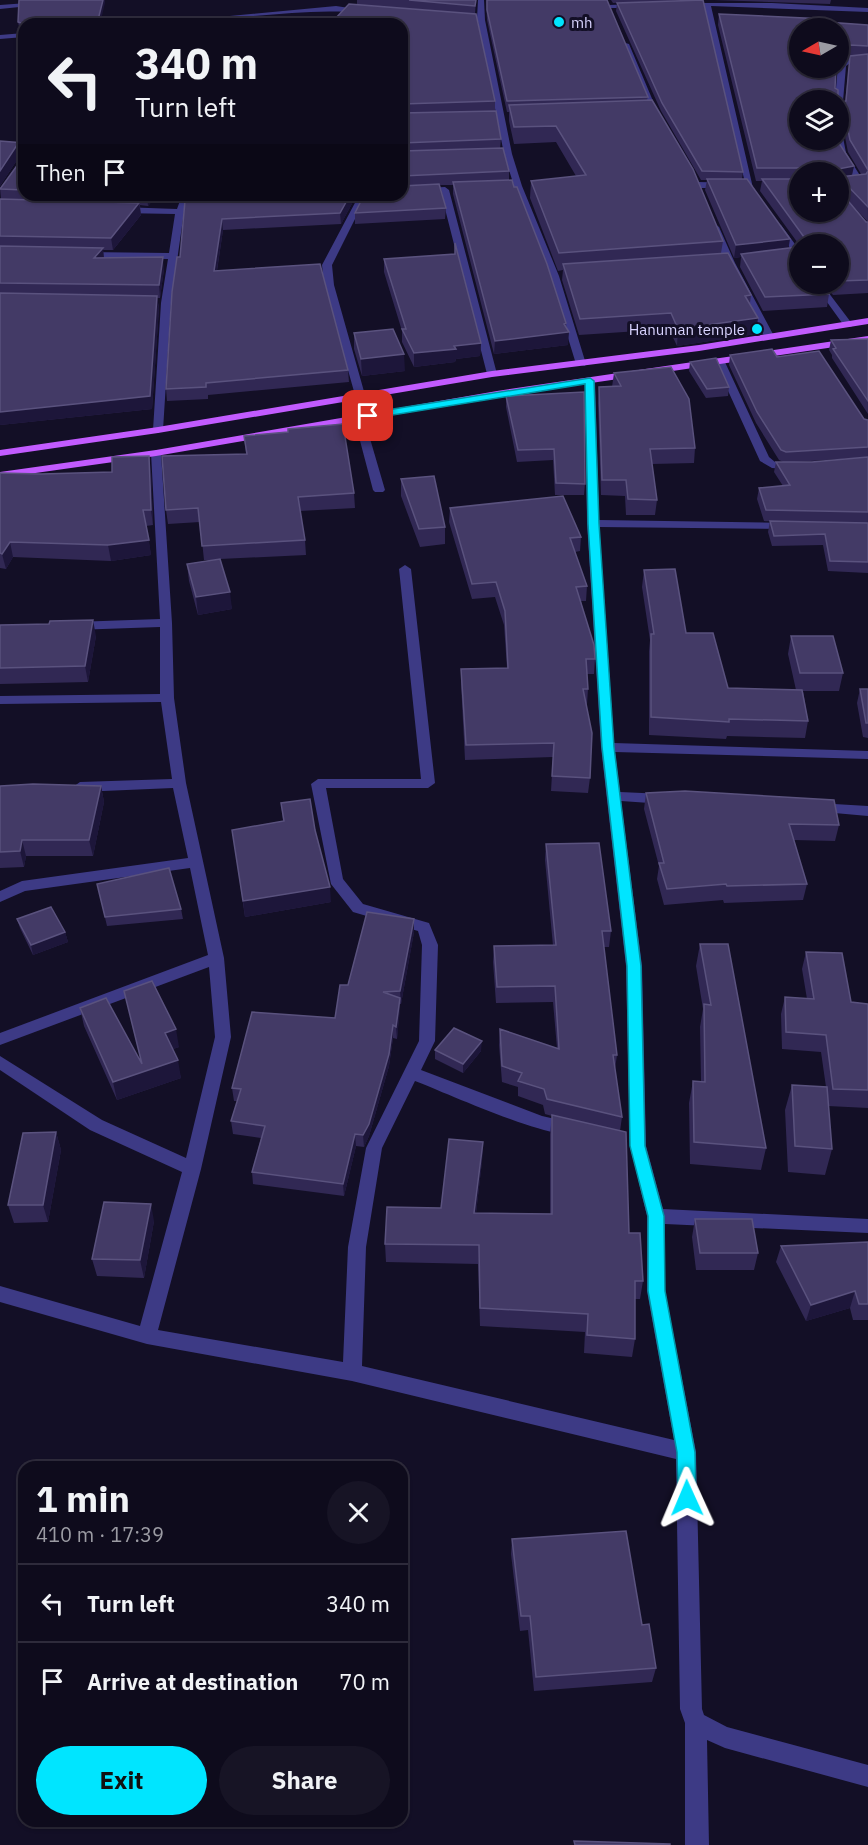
<!DOCTYPE html>
<html lang="en">
<head>
<meta charset="utf-8">
<style>
	:root { --surface:#0e0b1c; --page:#171425; --text:#f1f3f6; --muted:#9b9ba3; --line:#2e2b3b; --accent:#00e5ff }
	body { margin:0; font-family:"IBM Plex Sans",sans-serif; background:var(--page); color:var(--text); height:100vh; display:flex; flex-direction:column; font-size:22px; white-space:nowrap }
	* { box-sizing:border-box; margin:0 }
	p { font-size:20px; color:var(--muted) }
	.icon { flex:none; width:33px; height:33px; fill:none; stroke:currentColor; stroke-width:2; stroke-linecap:round; stroke-linejoin:round }
	.map { position:relative; flex:1; overflow:hidden }
	.sheet { position:absolute; left:18px; top:1461px; width:390px; height:366px; display:flex; flex-direction:column; background:var(--surface); border-radius:18px; box-shadow:0 2px 4px #0004,0 0 0 2px var(--line) }
	.sheet>* { flex:none }
	.top-card { position:absolute; left:18px; top:18px; width:390px; height:183px; border-radius:18px; box-shadow:0 2px 4px #0004,0 0 0 2px var(--line); background:#0e0b1c; color:var(--text); overflow:hidden }
	.needle { width:39px; rotate:261deg }
	.buttons { position:absolute; left:789px; top:18px; display:grid; gap:12px }
	.buttons a { display:grid; place-items:center; width:60px; height:60px; border-radius:50%; background:var(--surface); box-shadow:0 2px 4px #0004,0 0 0 2px var(--line); font-size:30px }
	.pin { position:absolute; display:grid; place-items:center; width:51px; height:51px; color:#fff; margin:-26px; border-radius:12px; box-shadow:0 3px 9px #0006 }
	.me { position:absolute; width:66px; margin:-33px; rotate:359deg; stroke-linejoin:round; filter:drop-shadow(0 0 4px #0008) }
	.turn { display:flex; align-items:center; gap:21px; height:126px; padding:0 18px; font-size:27px }
	.turn .icon { width:78px; height:78px; stroke-width:2.5 }
	.turn b { display:block; font-size:42px; line-height:51px }
	.then { display:flex; align-items:center; height:57px; padding:0 18px; background:#0003; gap:12px; font-size:22px }
	.round { display:grid; place-items:center; flex:none; width:63px; height:63px; border-radius:32px; background:var(--page) }
	.head { display:flex; align-items:center; justify-content:space-between; height:102px; padding:0 18px }
	h1 { font-size:36px; font-weight:800; line-height:45px }
	.action { display:flex; gap:12px; margin-top:auto; padding:12px 18px }
	.action a { flex:1; height:69px; border-radius:36px; background:var(--accent); color:#111; font-size:24px; font-weight:800; line-height:69px; text-align:center }
	.action a+a { background:var(--page); color:var(--text) }
	ul { padding:0; list-style:none }
	li { display:flex; align-items:center; gap:18px; height:78px; padding:0 18px; border-top:2px solid var(--line) }
	li div { flex:1 }
	li b { display:block; font-size:22px }
	li em { font-style:normal }
	.map>svg:first-child { display:block }
</style>
</head>
<body>
<div class="map">
<svg width="868" height="1845" viewBox="0 0 868 1845">
	<rect width="100%" height="100%" fill="#130f26"/>
	<g fill="none" stroke-linecap="round" stroke-linejoin="round">
		<path fill="#3d3a85" fill-rule="evenodd" d="M478 0H484L485 20 512 154 522 186 559 276 586 364 585 366 576 364 549 276 514 186 504 154 478 22 468 20 477 18Z
			M41 2 39 5 0 9V5Z
			M683 3H772L868 8V12L711 6 753 188H697L693 185 697 182 745 183 704 6H685Z
			M609 5 637 4 641 6 637 8H607Z
			M336 6 369 11 365 13C293 6 219 24 146 24Z
			M24 33V37L0 39V35Z
			M622 42 629 44 661 120 654 118Z
			M848 59H868V63H850L846 66 842 113 838 115V100H835L838 65Z
			M838 130 842 132 846 153 864 182 863 184 838 188V183L855 180 838 153 835 140H838Z
			M445 187 449 190 497 374 496 376 487 374 441 193 402 195V189Z
			M182 195H190L184 212 171 303 163 430 158 433 153 430 161 303 168 259 85 258 80 255 85 252 169 253 175 214 120 213 116 210 120 207 177 209Z
			M363 195H375L364 201 332 265 334 285 365 395 360 398 355 395 324 285 322 265 357 199Z
			M715 224 719 227 735 263 774 336 772 338 764 336 725 263 711 227Z
			M778 224 781 225 800 251V261L774 227Z
			M814 284H822L853 325 851 327H845Z
			M715 358 724 360 769 457 775 462 798 466V470L772 468 760 461 714 360Z
			M590 378 595 381 599 520 788 523 794 526 788 529 599 527 614 743 868 751V759L615 752 620 792 664 794 671 799 664 804 621 801 642 966 646 1146 663 1209 868 1219V1233L665 1224V1291L696 1452 702 1709 704 1715 727 1727 868 1765V1787L725 1748 707 1740 709 1845H685V1723L680 1709 676 1459 352 1381 147 1344 0 1302V1286L140 1326 182 1172 90 1130 0 1070V1056L102 1120 186 1158 215 1037 209 967 0 1045V1033L208 955 190 868 25 891 0 902V891L22 881 188 858 173 788 80 792 73 787 80 782 172 779 161 702 0 704V696L160 694V627L74 630 68 626 74 622 160 619 151 453 156 450 161 453 172 623 174 698 186 783 224 958 231 1037 201 1169 158 1330 343 1362 348 1247 366 1148 419 1041 422 945 418 931 353 912 331 884 311 784 318 779H421L399 569 405 565 411 569 435 783 428 788H326L343 879 363 904 429 923 438 945 435 1041 421 1070 542 1116 577 1124 579 1129 577 1134C554 1142 444 1092 415 1081L382 1148 366 1247 362 1366 674 1440 647 1291V1216L630 1146 626 966 601 747 587 523 585 381Z
			M359 415 364 418 385 490 383 492H375L373 490 354 418Z
			M817 803 868 806V816L812 811 810 808 812 805Z"/>
		<path fill="#c25bff" fill-rule="evenodd" d="M868 318V324L699 351 492 377 158 433 0 456V450L158 427 492 371 699 345Z
			M868 336V342L497 397 156 456 0 478V472L156 450 497 391Z"/>
	</g>
	<path fill="#312854" fill-rule="evenodd" d="M21 0H105V3L24 24V50L18 22Z
		M357 0H476L475 14 495 101V111L501 139 500 149 509 171V180L514 187 566 323 568 345 494 354 453 194V185H440L446 208 445 219 355 224V213L402 195V24L334 20 357 4Z
		M486 0H607L648 97 647 100 723 241 721 253 751 295 750 303 756 334 677 346 669 329 579 335 562 280 563 270 558 271 530 198 531 181 576 176 556 142 514 144 509 121V112H507L487 20Z
		M611 0H699L613 3Z
		M714 0H831L830 4Z
		M617 3 743 172 742 179 788 248 829 294 827 307 763 311 740 267 741 257 734 258 705 190 707 180H701L661 111 616 11Z
		M719 14 868 25V222L852 205 866 222H868V293L833 295 824 284H838V244H800V246L760 191 762 181H756L718 25ZM838 28V63L848 57H850L845 102 838 104V128L844 132 848 152 861 174 852 176 854 166 838 141 800 100ZM800 172H838V212H800Z
		M0 141 24 143V195H157L148 206 140 205 141 215 113 250H103L104 258 164 269 160 298H157L159 308 152 409 0 425V199H1L0 188 24 156 19 157 0 186Z
		M187 195H360L355 198 341 224 223 230 217 271 348 370 349 382 208 395V399L167 401 166 389Z
		M455 243 481 343 480 356 456 359 455 362 414 367 402 342V331L384 272V259L455 254Z
		M354 333 405 371 362 376 354 349Z
		M868 339V414L832 358V355L829 350 831 340Z
		M730 355 777 357 864 419 868 420V573L828 571 823 545 772 546 768 532 770 521 840 522 764 521 757 499 759 488 783 486 774 472 776 462H783L779 460 756 423 729 365ZM857 458 812 462H795Z
		M690 362 729 387 728 396 706 398 689 371Z
		M614 373 695 448 694 463 652 464 657 500 655 515H626L625 496 601 495 598 403 599 387H612Z
		M506 396 585 484 584 495H555L553 460 517 462 506 407Z
		M244 436 354 493 355 508 300 511 305 540 306 555 220 559 232 609 198 615 189 581 187 564 212 560H204L200 522 168 524 166 510 246 454Z
		M151 471 153 525 146 526 151 555 111 561 13 557 6 569 0 568V473L41 474Z
		M401 479 445 527V544L420 547 401 496Z
		M450 508 581 537 580 551 575 552 587 586 586 601H581L595 659 594 674H587L588 689 587 704H586L590 778 588 793 551 791 553 757 465 760 461 683V669L507 668 504 625 495 597 472 599 449 522Z
		M644 570 686 633 728 688 796 690 788 654 791 636 843 673 839 691H803L808 721 805 738 727 736 726 739 649 735V651L650 640 642 587Z
		M0 625 96 636 88 682 0 684Z
		M860 689H868V738L863 737 857 703Z
		M0 786H101L104 802 93 856H26L24 867 0 868Z
		M646 793 839 825 835 841 794 840 807 884 803 900 724 903 723 900 664 905 657 879 659 866 644 809Z
		M281 803 331 902 245 917 232 830 283 821Z
		M546 844 611 931 609 947H604L617 1055 615 1069 622 1117 620 1131 629 1233 643 1281 640 1299H635V1339L632 1357 584 1353 585 1332 480 1326 478 1264 386 1262 385 1244 441 1208 483 1142 482 1161 476 1213 550 1214V1134L552 1116 545 1114 543 1105 518 1096V1087L502 1082 499 1045 500 1029 557 1048 553 1002 496 1003 493 962 494 946H553L545 860Z
		M99 893 181 909 183 919 107 926Z
		M17 919 65 932 68 942 33 955 20 928Z
		M414 932 401 1004H400L397 1039 393 1038 389 1066 369 1136 364 1147 356 1146 344 1196 253 1184 252 1172 261 1138 233 1134 231 1121 237 1101H234L232 1088 335 1018 348 985Z
		M700 944 766 1148 761 1170 690 1164 689 1103 693 1081H701L700 1027 703 1009 696 966Z
		M806 952 851 1002 868 1004V1108L828 1106 832 1149 825 1175 788 1172 785 1110 792 1085 826 1087 821 1052 782 1049 781 1014 785 997 807 999 802 969Z
		M124 991 179 1047 173 1049 181 1078 117 1100 84 1026 80 1008 141 1061Z
		M435 1050 481 1051 463 1073 435 1059Z
		M56 1132 61 1150 48 1222 14 1223 8 1205Z
		M695 1219 758 1253 754 1270H696L692 1237Z
		M154 1221 144 1278 97 1276 92 1259Z
		M868 1242V1320H853L850 1308 806 1321 776 1262 781 1246Z
		M512 1539 642 1625 656 1668 652 1682 534 1691 528 1630 520 1631 511 1554Z"/>
	<path fill="#1d163a" d="M103 0H105V3L100 24H97Z
		M850 45 848 57 838 63V53Z
		M23 144 24 156 19 157 0 186V171L17 145Z
		M854 166 851 178H840L838 188V169Z
		M147 195H157L148 206Z
		M350 195H360L355 198 341 224 340 213Z
		M139 203 141 215 113 250 111 238Z
		M222 219 223 230 215 282 214 271Z
		M790 239 788 251 741 254V257L734 258 736 245Z
		M103 248 104 260 94 258Z
		M163 257 164 269 160 298 159 285Z
		M157 296 159 308 152 409 0 425V412Z
		M758 318 756 334 677 346 678 329Z
		M569 332 568 345 494 354 495 341Z
		M481 343 480 356 456 359 455 362 414 367V353L454 346Z
		M404 354 405 371 362 376 361 359Z
		M149 456 151 471 153 525 151 510Z
		M149 540 151 555 111 561 108 545Z
		M10 542 13 557 6 569 2 554Z
		M230 592 232 609 198 615 196 597Z
		M93 620 96 636 88 682 85 666Z
		M101 786 104 802 93 856 89 840Z
		M22 840 26 856 24 867 20 851Z
		M330 887 331 902 245 917 243 901Z
		M414 919V932L401 1004 400 991Z
		M65 932 68 942 33 955 31 945Z
		M400 998V1010L397 1039 396 1027Z
		M393 1025V1038L389 1066 369 1136 364 1147 363 1135Z
		M176 1029 179 1047 168 1051 165 1033Z
		M482 1041 481 1051 463 1073V1064Z
		M178 1060 181 1078 117 1100 113 1082Z
		M56 1132 61 1150 48 1222 43 1205Z
		M355 1134 356 1146 344 1196 343 1184Z
		M483 1142 482 1161 474 1231V1213Z
		M151 1204 154 1221 144 1278 140 1260Z
		M855 1291 850 1308 806 1321 811 1305Z"/>
	<path fill="#433a66" stroke="#5a527e" stroke-width="1.5" d="M19 0H103L97 24H24L18 22Z
		M409 0H476L475 6Z
		M487 0H607L648 97 507 101 487 10Z
		M703 0 743 172 702 171 662 103 617 3Z
		M349 4 476 14 495 101 402 104V24H324L329 19 334 20Z
		M719 14 826 19V22L868 25V46L850 45 838 53V28H800V68H836L835 88 838 90V100H800V140H837L854 166 838 169 839 177 866 174 868 171V207L840 178 838 186V172H804V171L802 168H757Z
		M24 30V43H23L20 31Z
		M868 54V170L850 140 846 120 840 116 838 119V104L846 101 850 56Z
		M652 100 693 169 723 241 559 253 531 181 586 175 556 126 514 127 509 105Z
		M496 111 501 139 402 143V113Z
		M0 141 24 143V190L0 189 24 156 23 144 17 145 0 171Z
		M503 148 509 171 402 176V151Z
		M707 179H747L790 239 736 245Z
		M762 179H800V212H838V189L866 222H868V280L838 281V244H804V237Z
		M512 180 514 187H517L547 264 566 323 564 324 569 332 495 341 453 182Z
		M439 184 446 208 355 213 364 195H402V186Z
		M187 195H350L340 213 222 219 214 271 320 264 348 370 206 383V387L166 389 172 292 177 257H180L185 201Z
		M0 199 139 203 111 238 0 236Z
		M455 243 481 343 454 346 456 349 414 353 402 329H406L384 259 455 254Z
		M0 246 103 248 94 258 163 257 159 285 0 283Z
		M797 247 800 248V284H823L829 294 765 297 741 254Z
		M728 253 751 295 745 296 758 318 678 329 671 313 580 319 563 264Z
		M0 293 157 296 150 396 0 412Z
		M393 329 404 354 361 359 354 333Z
		M868 339V401L833 349 836 348 831 340Z
		M772 349 777 357 819 351 864 419 868 420V447L786 452 781 450 757 412 730 355Z
		M716 358 729 387 707 389 690 362Z
		M671 367 689 399 695 448 650 449 657 500 628 499 626 480H602L599 387 621 386 614 373Z
		M584 392 585 484 556 483 554 449 518 450 506 396Z
		M343 424 354 493 298 497 305 540 202 546 198 508 166 510 162 456 247 454 244 436 288 432V429Z
		M149 456 151 510H143L149 540 108 545 10 542 2 554 0 553V473L41 474 112 472V457Z
		M868 457V512L766 510 759 488 790 485 776 462H812Z
		M434 476 445 527 419 529 401 479Z
		M563 496 581 537 570 538 587 586 576 587 594 645 595 659H586L588 689H583L592 733 590 778 552 776 554 743 466 745 461 669 508 668 505 611 496 582 472 584 450 508Z
		M770 521 868 523V562L830 561 825 534 774 536Z
		M220 559 230 592 196 597 187 564Z
		M675 569 686 633H713L728 688 802 690 808 721 729 719V722L651 717V634H654L644 570Z
		M93 620 85 666 0 668V625L49 624 50 621Z
		M791 636H833L843 673H800Z
		M860 689H868V723H866Z
		M33 784 101 786 89 840H22L20 851 0 852V786Z
		M685 791 834 800 839 825 789 824 807 884 727 886 726 884 667 889 659 863H664L646 793Z
		M310 799 315 830 330 887 243 901 232 830 284 821 281 803Z
		M599 843 611 931H602L617 1055H613L622 1117 547 1099 544 1089 518 1081 522 1073 502 1066 500 1029 559 1049 555 986 497 987 494 946 556 945 546 844Z
		M169 868 181 909 105 917 97 884Z
		M51 907 65 932 31 945 17 919Z
		M367 912 414 919 400 991 383 992 400 998 396 1027 393 1025 389 1054 369 1124 363 1135 355 1134 343 1184 252 1172 265 1126 231 1121 241 1089 232 1088 252 1012 335 1018 340 985H348Z
		M700 944H728L766 1148 694 1142 693 1081 705 1082 704 1004 711 1005Z
		M806 952 842 953 851 1002 868 1004V1090L833 1089 826 1035 786 1032 785 997 814 999Z
		M152 981 176 1029 165 1033 178 1060 113 1082 80 1008 106 998 142 1064 124 991Z
		M454 1028 482 1041 463 1064 435 1050Z
		M792 1085 827 1087 832 1149 795 1146Z
		M552 1115 626 1132 629 1233H640L643 1281H635V1339L587 1335 588 1314 480 1308 479 1245 385 1244 387 1207 441 1208 449 1139 483 1142 474 1213 552 1214Z
		M56 1132 43 1205H8L23 1133Z
		M104 1202 151 1204 140 1260 92 1259Z
		M695 1219H752L758 1253H700Z
		M868 1242V1304H859L855 1291 811 1305 781 1246Z
		M626 1531 642 1625 649 1624 656 1668 536 1677 530 1616H521L512 1539Z
		M574 1841 670 1844V1845H575Z"/>
	<path fill="#00e5ff" stroke="#0095a6" stroke-width="1.5" d="M590 378 594 381 599 524 614 747 641 966 645 1146 664 1216 665 1291 695 1452 696 1498 693 1505 687 1507 681 1505 678 1498 677 1452 648 1291V1216L630 1146 627 966 602 747 588 524 585 384 368 419 363 416 368 413Z"/>
	<g fill="#00e5ff" stroke="#130f26" stroke-width="2">
		<circle cx="559" cy="22" r="6"/>
		<circle cx="757" cy="329" r="6"/>
	</g>
	<g text-anchor="middle" dominant-baseline="central" stroke-width="6" stroke-linejoin="round" paint-order="stroke">
		<g font-size="15" fill="#d9d4ff" stroke="#130f26" text-anchor="start">
			<text x="571" y="22">mh</text>
			<text x="745" y="329" text-anchor="end">Hanuman temple</text>
		</g>
	</g>
</svg>
<div class="buttons">
<a><svg class="needle" viewBox="-14 -14 28 28"><path d="M0-13l5 13h-10z" fill="#e53935"/><path d="M0 13l5-13h-10z" fill="#9b9ba3"/></svg></a>
<a><svg class="icon" aria-label="layers" viewBox="0 0 24 24"><path d="M12 4l9 5-9 5-9-5zM3 14l9 5 9-5"/></svg></a>
<a>+</a>
<a>−</a>
</div>
<div class="pin" style="left:368px;top:416px;background:#d93025"><svg class="icon" aria-label="arrive" viewBox="0 0 24 24"><path d="M6 21V4h12l-3 4 3 4H6"/></svg></div>
<svg class="me" style="left:687px;top:1498px" viewBox="-20 -20 40 40"><path d="M0-17L14 15 0 8-14 15z" fill="#00e5ff" stroke="#fff" stroke-width="4"/></svg>
<div class="top-card">
<div class="turn"><svg class="icon" aria-label="left" viewBox="0 0 24 24"><path d="M17 20v-9H6M10 6l-5 5 5 5"/></svg><div><b>340 m</b>Turn left</div></div>
<div class="then">Then<svg class="icon" aria-label="arrive" viewBox="0 0 24 24"><path d="M6 21V4h12l-3 4 3 4H6"/></svg></div>
</div>
<section class="sheet">
<div class="head"><div><h1>1 min</h1><p>410 m · 17:39</p></div><a class="round"><svg class="icon" aria-label="close" viewBox="0 0 24 24"><path d="M6 6l12 12M18 6L6 18"/></svg></a></div>
<ul>
<li><svg class="icon" aria-label="left" viewBox="0 0 24 24"><path d="M17 20v-9H6M10 6l-5 5 5 5"/></svg><div><b>Turn left</b></div><em>340 m</em></li>
<li><svg class="icon" aria-label="arrive" viewBox="0 0 24 24"><path d="M6 21V4h12l-3 4 3 4H6"/></svg><div><b>Arrive at destination</b></div><em>70 m</em></li>
</ul>
<div class="action"><a>Exit</a><a>Share</a></div>
</section>
</div>
</body>
</html>
